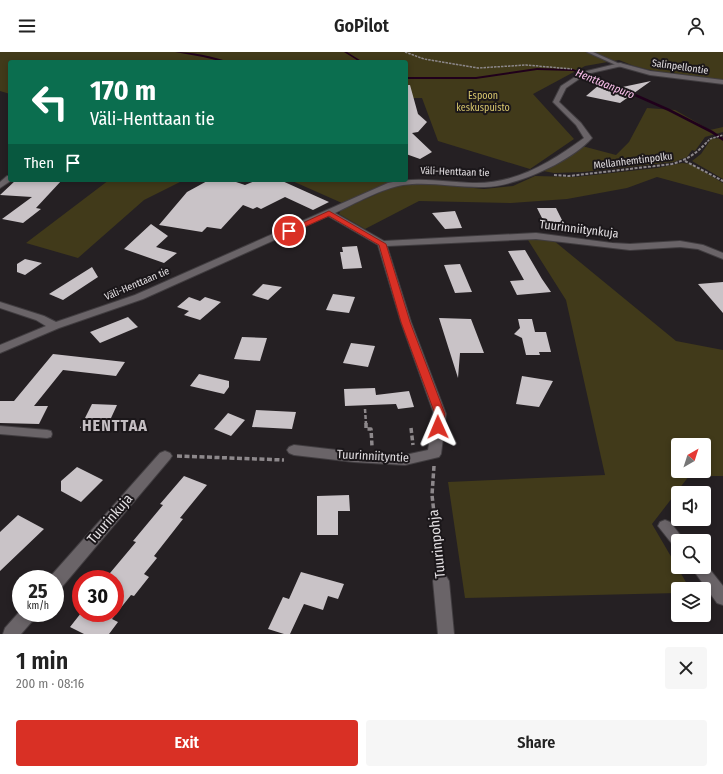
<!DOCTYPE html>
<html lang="en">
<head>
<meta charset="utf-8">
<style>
	:root { --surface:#fff; --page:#f6f6f6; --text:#222; --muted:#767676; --accent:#d93025 }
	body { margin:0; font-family:"Fira Sans Condensed",sans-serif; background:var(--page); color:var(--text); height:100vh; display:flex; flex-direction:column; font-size:15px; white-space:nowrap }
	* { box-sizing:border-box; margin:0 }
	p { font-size:13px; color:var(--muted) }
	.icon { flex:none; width:22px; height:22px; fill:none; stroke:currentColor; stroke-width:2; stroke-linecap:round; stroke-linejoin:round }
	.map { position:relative; height:582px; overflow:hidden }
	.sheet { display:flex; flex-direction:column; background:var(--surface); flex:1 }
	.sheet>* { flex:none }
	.top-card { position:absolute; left:8px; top:8px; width:400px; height:122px; border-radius:4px; box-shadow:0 2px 6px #0003; background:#0b6e4f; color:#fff; overflow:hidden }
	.needle { width:26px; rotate:39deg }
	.buttons { position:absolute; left:671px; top:386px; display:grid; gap:8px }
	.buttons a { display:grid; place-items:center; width:40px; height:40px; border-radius:4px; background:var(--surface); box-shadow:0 2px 6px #0003; font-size:20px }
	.speed { position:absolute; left:12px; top:518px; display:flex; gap:8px; font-size:20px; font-weight:700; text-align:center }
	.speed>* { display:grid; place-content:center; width:52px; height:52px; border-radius:50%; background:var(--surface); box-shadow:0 2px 6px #0003; line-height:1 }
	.speed small { font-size:10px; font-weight:400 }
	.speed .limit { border:6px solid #d22; background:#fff; color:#111 }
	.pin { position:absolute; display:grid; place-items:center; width:34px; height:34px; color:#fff; margin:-17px; border:2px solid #fff; border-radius:50%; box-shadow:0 1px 4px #0007 }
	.me { position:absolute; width:44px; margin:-22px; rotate:359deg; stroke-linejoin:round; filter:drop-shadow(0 0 3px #0008) }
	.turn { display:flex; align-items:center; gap:14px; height:84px; padding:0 16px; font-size:18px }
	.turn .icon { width:52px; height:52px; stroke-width:2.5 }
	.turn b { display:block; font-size:28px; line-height:34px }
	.then { display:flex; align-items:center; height:38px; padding:0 16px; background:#0003; gap:8px; font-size:15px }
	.round { display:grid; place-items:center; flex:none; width:42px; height:42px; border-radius:4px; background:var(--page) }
	.overview { display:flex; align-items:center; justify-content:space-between; height:68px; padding:0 16px }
	h1 { font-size:24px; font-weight:600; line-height:30px }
	.button { display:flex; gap:8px; margin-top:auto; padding:8px 16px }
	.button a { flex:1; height:46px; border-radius:4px; background:var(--accent); color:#fff; font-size:16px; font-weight:600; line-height:46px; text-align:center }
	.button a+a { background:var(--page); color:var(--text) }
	header { display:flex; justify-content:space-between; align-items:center; height:52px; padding:0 16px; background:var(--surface); font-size:18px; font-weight:600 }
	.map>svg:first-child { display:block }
</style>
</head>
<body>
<header><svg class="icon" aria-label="menu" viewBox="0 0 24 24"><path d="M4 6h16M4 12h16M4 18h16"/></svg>GoPilot<svg class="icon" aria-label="person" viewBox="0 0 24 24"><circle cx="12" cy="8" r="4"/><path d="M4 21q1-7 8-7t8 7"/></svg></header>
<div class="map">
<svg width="723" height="582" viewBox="0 0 723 582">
	<rect width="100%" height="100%" fill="#252023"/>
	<path fill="#413a1a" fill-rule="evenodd" d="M0 0H723V29L663 21 634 14 619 8 585 14 533 42 574 87 530 117 438 89 422 46H406V10H10V42L0 39Z
		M647 56 675 58 710 78 723 75V80L705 85 695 99 692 98 687 105 674 110 583 120 554 121 543 119 582 94 616 103 629 90Z
		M723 86V127L692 109 701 102 711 87Z
		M682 111 691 112 723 131V143L657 125 627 136 567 147 511 151 419 149 365 177 339 162 341 158 388 137 405 132H431L484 137 513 134 535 124 575 125 657 116Z
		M109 128H184L144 148 78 206 26 191Z
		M290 128H390L388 131 342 151Z
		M528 188H553L676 289 723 298V424H689L652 472 690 537H678V541L465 546 448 430 605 423 566 248ZM678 393H704V419H678Z"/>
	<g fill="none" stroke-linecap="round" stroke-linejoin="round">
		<path fill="#20001b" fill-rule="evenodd" d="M175 0C190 0 214 4 228 10H224L203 5Z
			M344 0H347L363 10H360Z
			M537 16 573 17 609 30 670 57 713 79 723 86V89L711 81 668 59 607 32 573 19 537 18 476 27H406V25H476Z"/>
	</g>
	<path fill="#c9c3c7" d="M651 29 620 51 586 44 599 33 613 37Z
		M406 33H410L418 62 427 70 418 80 412 81 432 100 420 107 406 102Z
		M16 128H62L36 156 41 157 23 171 2 167 32 145 0 143Z
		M209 128H230L245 133 257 128H280L329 150 313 158 285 145 261 157 257 155 253 157 243 153 221 177 207 175 202 180 159 173 187 140Z
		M537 156H556L563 170H544Z
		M455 159 462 176 445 177 432 161Z
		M151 172 168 184 156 195 177 201 164 211 124 197Z
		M357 194 362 216 343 217 340 200H343L342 195Z
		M525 198 542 227 551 240 517 243 510 229 524 228 508 199Z
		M25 207 42 211 25 223 17 220V212Z
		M460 212 472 240 455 241 444 213Z
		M92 215 98 225 63 248 49 242Z
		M723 230V261L698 232Z
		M263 232 282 235 268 248 252 243Z
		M333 242 355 245 349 261 326 258Z
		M189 245 200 249 205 245 221 250 200 268 184 263 189 259 177 255Z
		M128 265 138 275 100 291 90 280Z
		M439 266 471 267 484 301H460L458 326Z
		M518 267H532L535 280H546L551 300H539L540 303H526L522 286 514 282 520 276Z
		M242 285 267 286 260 309 234 307Z
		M351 291 375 294 368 315 343 311Z
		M53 302 125 310 116 324 63 318 34 354H48L39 372 0 371V349H14Z
		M199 322 229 329V335L224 342 190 334Z
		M522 324 553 329 539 355 516 352Z
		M375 336 376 343 409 339 414 355 398 357 396 352 345 354 344 337Z
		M92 352 117 353 106 377 80 376Z
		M256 358 296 360 292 377 252 375Z
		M228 361 245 368 231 384 214 377Z
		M77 415 103 428 81 450 61 439V429Z
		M184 424 207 433 180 466 183 467 154 504 157 506 144 522 149 525 134 544 131 543 112 567 118 570 109 582H84L70 575 81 561H115V527H105L136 490 133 489 163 453 160 452Z
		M349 443 350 459H338V483H317V444Z
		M18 463 44 477 0 519V480Z
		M301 520 344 532 338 547 328 544 323 558 304 552 290 582H284L268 577 283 545 289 547Z"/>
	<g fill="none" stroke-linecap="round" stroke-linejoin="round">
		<g stroke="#413d40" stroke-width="2">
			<path id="service" d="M587 0H593L622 13 618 14Z
				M0 374 47 378 51 379 52 382 51 385 47 386 0 382Z"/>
		</g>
		<g stroke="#413d40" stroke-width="2">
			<path id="minor" d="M620 11 622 12V14L591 21 582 25 566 36 559 50 581 71 592 86C570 110 517 134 485 135 458 136 430 129 403 133 383 136 354 152 335 161L384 189 536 181 612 191 630 192 680 189 703 193 723 201V207L698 197 680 195 630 198 536 187 387 194 411 270 446 362 441 402 439 405 405 413 354 410 294 403 289 401 287 398 289 395 294 393 354 400 405 403 428 398 434 362 401 270 378 193 328 164 143 247 59 276 0 301V293L46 274 36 268 0 256V250L44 264 56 270 135 243 388 131C417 124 445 130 473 131 516 132 551 110 584 86L576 73 553 50 561 34 578 23 587 19Z
				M7 124H10V128H12L0 136V130Z
				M165 399 170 401 172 404 170 407 61 536 55 538V527L49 526 160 401Z
				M665 468 670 470 685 489H678V495L673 493 658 474 660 470Z
				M704 510 723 534V553L717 551 691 515H704Z
				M441 522 446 524 449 529 454 582H438L433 529 436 524Z
				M21 558V561H37L35 566 21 582H3L5 576Z"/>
		</g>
		<g stroke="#413d40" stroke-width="2">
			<path id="tertiary" d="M620 11 650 19 723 28V32L650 23 618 14V12Z"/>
		</g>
		<path stroke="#8d888b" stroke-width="1.5" stroke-dasharray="2.5 1" stroke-linecap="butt" d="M405 0 424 7 478 16 526 13 572 17
			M705 92 710 87 723 83"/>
		<path stroke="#8d888b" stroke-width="2" stroke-dasharray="3 1.5" stroke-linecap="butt" d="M685 109 723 129
			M554 123 569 124 672 112C686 108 696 102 706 91"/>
		<path stroke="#8d888b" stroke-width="2.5" stroke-dasharray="4 2" stroke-linecap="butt" d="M365 357 366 372"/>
		<path stroke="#8d888b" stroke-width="3.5" stroke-dasharray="5 2.5" stroke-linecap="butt" d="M366 371V377H371L372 394
			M411 376 413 393
			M177 404 284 408
			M434 414 432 443 440 515"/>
		<use href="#service" fill="#6a6468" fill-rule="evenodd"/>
		<use href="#minor" fill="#6a6468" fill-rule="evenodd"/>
		<use href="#tertiary" fill="#6a6468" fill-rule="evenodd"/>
	</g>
	<path fill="#d93025" stroke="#8d1f18" d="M329 159 386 192 410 270 445 362 442 378H435L433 375 435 362 401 270 379 193 329 164 291 181H286L285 179Z"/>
	<g text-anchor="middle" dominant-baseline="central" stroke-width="4" stroke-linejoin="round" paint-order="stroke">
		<g font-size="10" fill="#e2dee1" stroke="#1b171a">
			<text transform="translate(680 15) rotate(8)">Salinpellontie</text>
			<text transform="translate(633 109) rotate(-7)">Mellanhemtinpolku</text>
			<text transform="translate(455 120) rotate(2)">Väli-Henttaan tie</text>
			<text transform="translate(137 232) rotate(-23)">Väli-Henttaan tie</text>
		</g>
		<g font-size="10" fill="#d7c66c" stroke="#1b171a">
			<text x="483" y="44">Espoon<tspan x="483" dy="12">keskuspuisto</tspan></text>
		</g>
		<g font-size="11" font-style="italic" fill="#fec1ee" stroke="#1b171a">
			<text transform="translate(605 32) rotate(22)">Henttaanpuro</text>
		</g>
		<g font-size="12" fill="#e2dee1" stroke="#1b171a">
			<text transform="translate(579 177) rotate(7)">Tuurinniitynkuja</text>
			<text transform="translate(373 404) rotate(3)">Tuurinniityntie</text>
		</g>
		<g font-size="14" fill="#e2dee1" stroke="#1b171a">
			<text transform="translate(110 467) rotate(-49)">Tuurinkuja</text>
			<text transform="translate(437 492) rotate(-96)">Tuurinpohja</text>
		</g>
		<g font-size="16" font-weight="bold" letter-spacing="1" fill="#c4bec2" stroke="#1b171a">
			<text x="115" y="373">HENTTAA</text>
		</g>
	</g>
</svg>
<div class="buttons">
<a><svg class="needle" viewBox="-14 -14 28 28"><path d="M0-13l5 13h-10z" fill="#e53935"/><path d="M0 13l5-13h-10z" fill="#767676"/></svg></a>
<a><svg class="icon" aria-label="sound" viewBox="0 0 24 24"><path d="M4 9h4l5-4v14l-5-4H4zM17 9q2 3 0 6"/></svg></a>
<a><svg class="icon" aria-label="search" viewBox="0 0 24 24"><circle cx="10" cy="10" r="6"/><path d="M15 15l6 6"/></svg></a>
<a><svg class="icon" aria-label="layers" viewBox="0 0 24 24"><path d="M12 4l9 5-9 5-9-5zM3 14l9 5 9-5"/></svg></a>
</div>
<div class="speed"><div>25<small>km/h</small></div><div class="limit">30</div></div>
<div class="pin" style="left:289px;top:179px;background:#d93025"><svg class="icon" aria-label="arrive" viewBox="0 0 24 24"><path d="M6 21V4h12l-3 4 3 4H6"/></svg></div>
<svg class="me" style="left:438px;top:375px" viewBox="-20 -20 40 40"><path d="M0-17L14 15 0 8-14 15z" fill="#d93025" stroke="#fff" stroke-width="4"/></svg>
<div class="top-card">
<div class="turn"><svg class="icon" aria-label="left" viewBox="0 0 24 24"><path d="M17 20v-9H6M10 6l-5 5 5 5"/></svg><div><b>170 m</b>Väli-Henttaan tie</div></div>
<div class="then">Then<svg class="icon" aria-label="arrive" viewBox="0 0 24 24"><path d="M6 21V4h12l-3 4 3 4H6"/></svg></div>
</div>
</div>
<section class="sheet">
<div class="overview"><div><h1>1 min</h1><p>200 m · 08:16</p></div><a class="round"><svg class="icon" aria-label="close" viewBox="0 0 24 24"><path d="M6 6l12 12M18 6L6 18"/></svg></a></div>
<div class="button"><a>Exit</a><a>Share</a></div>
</section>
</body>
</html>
